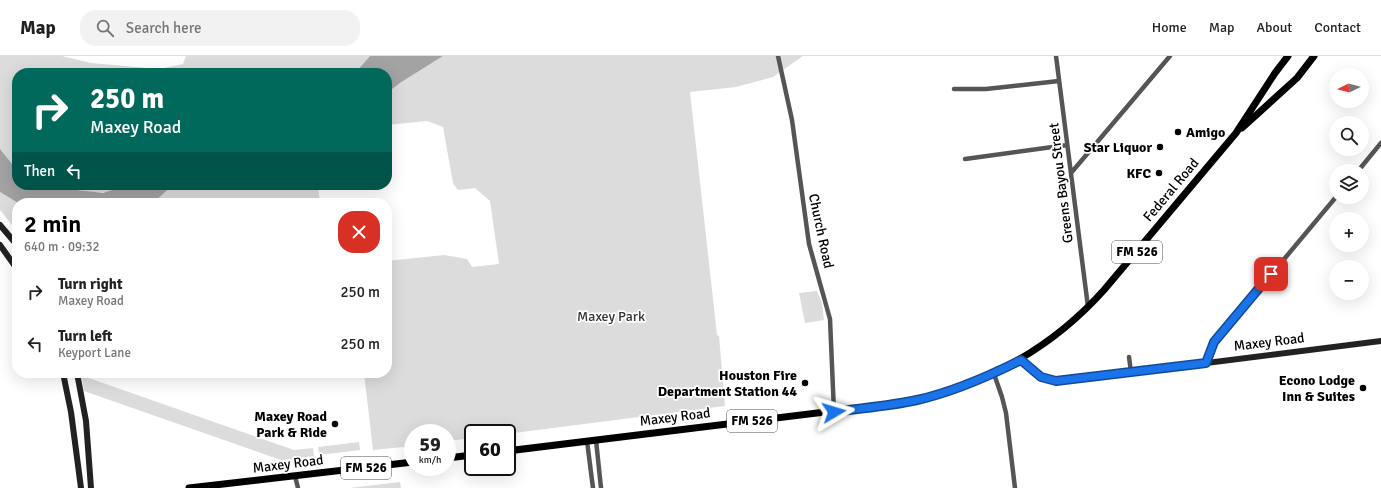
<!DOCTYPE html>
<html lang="en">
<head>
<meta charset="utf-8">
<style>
	:root { --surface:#fff; --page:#f2f2f2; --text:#222; --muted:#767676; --line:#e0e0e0; --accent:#000 }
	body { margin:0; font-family:Signika,sans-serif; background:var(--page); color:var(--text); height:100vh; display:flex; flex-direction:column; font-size:15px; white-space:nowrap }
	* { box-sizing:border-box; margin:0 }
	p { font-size:13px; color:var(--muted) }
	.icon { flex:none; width:22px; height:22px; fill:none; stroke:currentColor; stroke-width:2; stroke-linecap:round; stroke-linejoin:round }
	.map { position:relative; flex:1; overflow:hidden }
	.drawer { position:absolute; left:12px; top:142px; width:380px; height:180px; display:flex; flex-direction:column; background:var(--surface); border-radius:16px; box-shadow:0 4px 16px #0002 }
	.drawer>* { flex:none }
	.hud { position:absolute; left:12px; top:12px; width:380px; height:122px; border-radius:16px; box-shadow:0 4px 16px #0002; background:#00695c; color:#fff; overflow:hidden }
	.needle { width:26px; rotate:264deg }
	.controls { position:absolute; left:1329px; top:12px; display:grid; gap:8px }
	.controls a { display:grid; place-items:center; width:40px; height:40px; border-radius:50%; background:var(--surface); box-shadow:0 4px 16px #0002; font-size:20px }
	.speed { position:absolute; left:404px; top:368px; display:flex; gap:8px; font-size:20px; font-weight:700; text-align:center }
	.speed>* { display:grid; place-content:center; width:52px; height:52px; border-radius:50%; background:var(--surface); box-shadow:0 4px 16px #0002; line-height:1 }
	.speed small { font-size:10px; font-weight:400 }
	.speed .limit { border:2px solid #111; border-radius:6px; background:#fff; color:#111 }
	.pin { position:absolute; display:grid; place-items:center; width:34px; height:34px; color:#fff; margin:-17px; border-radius:8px; box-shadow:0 2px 6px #0006 }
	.me { position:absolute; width:44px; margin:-22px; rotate:83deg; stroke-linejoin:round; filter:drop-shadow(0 0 3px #0008) }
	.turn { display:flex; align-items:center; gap:14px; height:84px; padding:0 12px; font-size:18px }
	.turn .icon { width:52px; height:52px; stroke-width:2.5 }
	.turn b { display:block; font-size:28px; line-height:34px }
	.then { display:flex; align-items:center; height:38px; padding:0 12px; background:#0003; gap:8px; font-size:15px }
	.round { display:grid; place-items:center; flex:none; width:42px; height:42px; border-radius:16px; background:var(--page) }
	.head { display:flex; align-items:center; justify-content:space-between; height:68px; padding:0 12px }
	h1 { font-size:24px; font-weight:600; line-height:30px; color:var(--accent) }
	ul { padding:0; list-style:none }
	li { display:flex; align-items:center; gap:12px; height:52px; padding:0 12px }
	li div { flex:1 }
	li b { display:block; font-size:15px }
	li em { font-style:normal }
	header { display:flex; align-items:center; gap:24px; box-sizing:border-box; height:56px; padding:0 20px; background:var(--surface); border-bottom:1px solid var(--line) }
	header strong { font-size:19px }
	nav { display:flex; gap:22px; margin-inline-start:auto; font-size:14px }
	.search { width:280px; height:36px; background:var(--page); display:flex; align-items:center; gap:10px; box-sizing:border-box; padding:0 14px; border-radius:16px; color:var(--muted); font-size:15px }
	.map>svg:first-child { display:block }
</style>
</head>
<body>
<header>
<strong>Map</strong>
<div class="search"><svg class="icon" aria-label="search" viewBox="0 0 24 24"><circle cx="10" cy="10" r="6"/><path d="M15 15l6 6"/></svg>Search here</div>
<nav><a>Home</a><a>Map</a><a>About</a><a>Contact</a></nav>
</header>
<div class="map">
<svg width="1381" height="432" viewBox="0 0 1381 432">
	<rect width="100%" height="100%" fill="#fff"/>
	<path fill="#dcdcdc" d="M0 0H62L91 7 159 13 183 8 186 0H370L355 17H17V110L13 109 0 93Z
		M443 0H803L773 21 736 31 690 36 717 279 719 280 725 350 507 378 473 377V382L447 385V377H413V390L373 394 364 317H387V205L444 199 467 203 472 211 499 208 490 145 475 132 458 134 453 127 443 71 427 65 387 69V37L400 27Z
		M64 129H128C109 141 84 137 64 129Z
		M173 129H318L320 147H153Z
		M0 136 18 147 17 175 0 154Z
		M817 235 822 247 824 264 805 267 799 237Z
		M85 317 86 321 294 394 313 392 314 400 281 404 84 335 82 322Z
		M359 386 360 394 319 399 318 391Z
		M400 426 401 432H349Z"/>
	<path fill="#a3a3a3" d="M370 0H443L400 27 387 37V17H355Z
		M0 93 13 109 17 110V129H64L77 134 103 137 128 129H173L153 147H18L0 136Z"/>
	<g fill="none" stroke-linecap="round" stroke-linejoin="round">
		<path stroke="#555" stroke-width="4.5" d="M778 0 792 64 809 188 830 263 834 356
			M1056 0 1088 251
			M954 33H986L1059 25
			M965 103 1067 89
			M1358 115 1381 87
			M1071 117 1170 0
			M1129 301 1131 316
			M1206 307 1214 287 1336 141
			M994 318 1002 341 1006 357 1015 432
			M596 384 601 432
			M587 385 593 432
			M295 420 298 432"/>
		<path stroke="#222" stroke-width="6" d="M0 169 17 189
			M0 189 17 213
			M1021 304C1034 316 1044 325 1063 325L1381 285
			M63 317 71 356 81 432
			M77 317 86 365 91 432"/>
		<path stroke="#000" stroke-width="7" d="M1242 72 1297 22 1314 0
			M507 395 915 345C991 325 1052 292 1104 234L1236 77 1275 17 1288 0
			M447 402 473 399
			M189 432 413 406"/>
	</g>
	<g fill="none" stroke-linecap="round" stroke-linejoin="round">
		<g stroke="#114b97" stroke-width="10">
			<path id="route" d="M834 356C862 352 890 350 917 344 953 336 987 321 1021 304L1041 321 1056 325 1206 307 1214 286 1271 218"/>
		</g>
		<use href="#route" stroke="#1a73e8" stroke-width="7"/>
	</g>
	<g fill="#000" stroke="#fff" stroke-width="1.5">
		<circle cx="1178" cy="76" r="4"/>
		<circle cx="1160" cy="91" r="4"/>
		<circle cx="1159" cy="117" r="4"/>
		<circle cx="805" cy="327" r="4"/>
		<circle cx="1363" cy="332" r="4"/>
		<circle cx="335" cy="368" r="4"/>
	</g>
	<g text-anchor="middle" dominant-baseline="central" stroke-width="3.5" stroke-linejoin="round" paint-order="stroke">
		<g fill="#fff" stroke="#4c4c4c" stroke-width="1">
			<rect x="1112" y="185" width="50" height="22" rx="3"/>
			<rect x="727" y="354" width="50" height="22" rx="3"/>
			<rect x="341" y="401" width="50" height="22" rx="3"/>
		</g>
		<g font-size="13" font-weight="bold" fill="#000">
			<text x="1137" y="196">FM 526</text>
			<text x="752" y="365">FM 526</text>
			<text x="366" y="412">FM 526</text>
		</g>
		<g font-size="14" font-weight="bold" fill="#000" stroke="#fff" text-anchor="end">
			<text x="1186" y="76" text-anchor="start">Amigo</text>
			<text x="1152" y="91">Star Liquor</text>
			<text x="1151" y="117">KFC</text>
			<text x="797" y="319">Houston Fire<tspan x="797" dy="16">Department Station 44</tspan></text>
			<text x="1355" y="324">Econo Lodge<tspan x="1355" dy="16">Inn &amp; Suites</tspan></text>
			<text x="327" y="360">Maxey Road<tspan x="327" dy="16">Park &amp; Ride</tspan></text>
		</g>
		<g font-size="14" fill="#000" stroke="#fff">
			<text transform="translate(1061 127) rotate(-97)">Greens Bayou Street</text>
			<text transform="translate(1171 134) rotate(-50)">Federal Road</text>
			<text transform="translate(821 175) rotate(78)">Church Road</text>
			<text transform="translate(1269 286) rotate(-7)">Maxey Road</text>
			<text transform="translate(675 361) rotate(-7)">Maxey Road</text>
			<text transform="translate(288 408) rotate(-7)">Maxey Road</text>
		</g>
		<g font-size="14" fill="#333" stroke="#fff">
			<text x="611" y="260">Maxey Park</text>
		</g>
	</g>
</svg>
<div class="controls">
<a><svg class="needle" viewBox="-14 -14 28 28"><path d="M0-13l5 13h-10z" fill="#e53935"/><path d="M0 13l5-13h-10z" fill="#767676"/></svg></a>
<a><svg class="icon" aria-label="search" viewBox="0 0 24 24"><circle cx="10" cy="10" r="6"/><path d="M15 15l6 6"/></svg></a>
<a><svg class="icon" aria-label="layers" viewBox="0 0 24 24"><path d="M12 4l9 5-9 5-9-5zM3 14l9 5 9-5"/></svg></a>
<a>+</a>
<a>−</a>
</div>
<div class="speed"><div>59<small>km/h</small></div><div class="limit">60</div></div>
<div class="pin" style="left:1271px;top:218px;background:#d93025"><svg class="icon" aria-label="arrive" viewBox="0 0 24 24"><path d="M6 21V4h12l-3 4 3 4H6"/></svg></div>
<svg class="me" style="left:834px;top:356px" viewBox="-20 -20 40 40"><path d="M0-17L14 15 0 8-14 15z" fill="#1a73e8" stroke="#fff" stroke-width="4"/></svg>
<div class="hud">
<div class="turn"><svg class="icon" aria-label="right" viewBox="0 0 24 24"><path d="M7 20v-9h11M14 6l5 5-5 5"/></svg><div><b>250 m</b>Maxey Road</div></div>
<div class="then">Then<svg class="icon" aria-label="left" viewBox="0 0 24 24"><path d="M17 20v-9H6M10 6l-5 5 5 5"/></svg></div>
</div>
<section class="drawer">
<div class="head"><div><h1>2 min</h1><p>640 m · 09:32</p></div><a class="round" style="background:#d93025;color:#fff"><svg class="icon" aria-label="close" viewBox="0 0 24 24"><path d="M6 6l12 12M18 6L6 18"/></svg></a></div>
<ul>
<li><svg class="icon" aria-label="right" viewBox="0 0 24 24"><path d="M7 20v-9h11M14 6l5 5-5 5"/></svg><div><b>Turn right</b><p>Maxey Road</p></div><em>250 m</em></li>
<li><svg class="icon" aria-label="left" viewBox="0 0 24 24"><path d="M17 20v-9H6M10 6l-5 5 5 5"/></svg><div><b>Turn left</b><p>Keyport Lane</p></div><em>250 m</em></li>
</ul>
</section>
</div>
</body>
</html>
